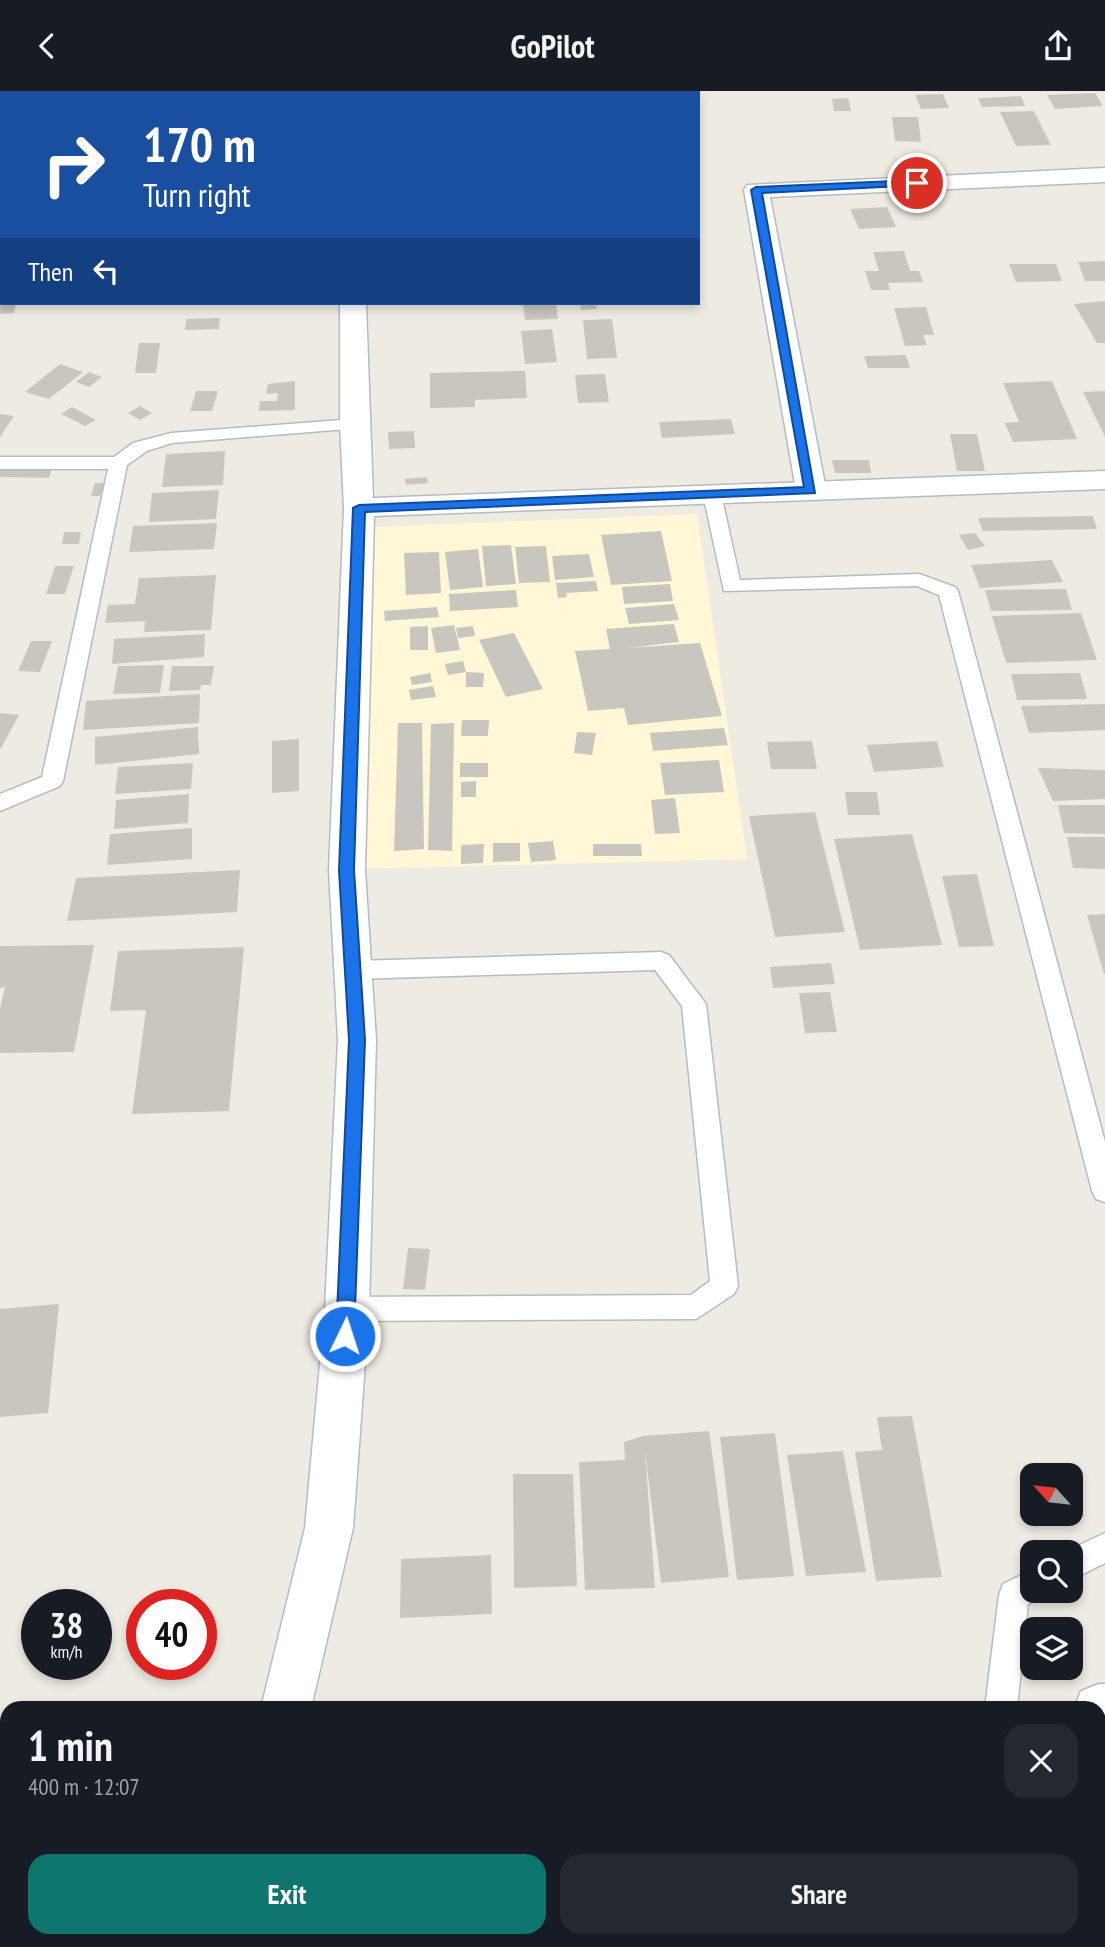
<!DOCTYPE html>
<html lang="en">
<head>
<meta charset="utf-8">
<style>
	:root { --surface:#171b24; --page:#242831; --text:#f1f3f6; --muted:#9ea1a6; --accent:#0f766e }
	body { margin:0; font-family:"PT Sans Narrow",sans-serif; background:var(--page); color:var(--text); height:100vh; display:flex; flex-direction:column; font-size:26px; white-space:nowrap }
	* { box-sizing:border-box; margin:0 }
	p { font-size:23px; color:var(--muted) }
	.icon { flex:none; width:38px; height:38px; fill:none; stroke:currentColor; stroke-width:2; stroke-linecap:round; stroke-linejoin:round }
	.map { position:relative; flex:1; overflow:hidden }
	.panel { position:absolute; left:0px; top:1610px; width:1106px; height:247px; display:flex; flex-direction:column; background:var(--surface); border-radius:21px 21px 0 0; box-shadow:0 4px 10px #0003 }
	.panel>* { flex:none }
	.hud { position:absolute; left:0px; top:0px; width:700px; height:214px; box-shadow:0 4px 10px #0003; background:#1a4fa0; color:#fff; overflow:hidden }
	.needle { width:46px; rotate:297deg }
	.fabs { position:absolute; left:1020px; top:1372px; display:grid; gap:14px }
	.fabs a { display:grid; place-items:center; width:63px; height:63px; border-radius:14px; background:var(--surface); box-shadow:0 4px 10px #0003; font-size:35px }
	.speed { position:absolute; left:21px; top:1498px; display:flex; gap:14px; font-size:35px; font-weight:700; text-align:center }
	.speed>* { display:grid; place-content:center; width:91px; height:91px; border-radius:50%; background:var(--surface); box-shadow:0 4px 10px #0003; line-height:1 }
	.speed small { font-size:18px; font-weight:400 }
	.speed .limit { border:10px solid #d22; background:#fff; color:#111 }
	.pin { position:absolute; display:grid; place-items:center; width:60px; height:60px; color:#fff; margin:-30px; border:4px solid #fff; border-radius:50%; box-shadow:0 2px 7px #0007 }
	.me { position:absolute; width:77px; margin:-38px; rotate:4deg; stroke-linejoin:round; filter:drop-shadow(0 0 5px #0008) }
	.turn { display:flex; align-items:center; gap:24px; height:147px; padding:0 28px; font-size:32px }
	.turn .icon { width:91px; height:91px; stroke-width:2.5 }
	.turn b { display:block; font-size:49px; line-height:60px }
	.then { display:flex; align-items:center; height:66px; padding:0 28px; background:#0003; gap:14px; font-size:26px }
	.round { display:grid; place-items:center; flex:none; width:74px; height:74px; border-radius:21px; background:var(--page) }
	.summary { display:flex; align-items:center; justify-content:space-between; height:119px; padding:0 28px }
	h1 { font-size:42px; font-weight:600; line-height:52px }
	.cta { display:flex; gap:14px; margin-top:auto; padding:14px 28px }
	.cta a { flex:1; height:80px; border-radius:21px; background:var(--accent); color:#fff; font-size:28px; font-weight:600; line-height:80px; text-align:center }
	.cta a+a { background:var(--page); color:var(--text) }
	header { display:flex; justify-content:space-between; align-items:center; height:91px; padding:0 28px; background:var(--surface); font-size:32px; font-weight:600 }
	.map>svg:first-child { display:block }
</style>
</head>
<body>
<header><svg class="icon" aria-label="back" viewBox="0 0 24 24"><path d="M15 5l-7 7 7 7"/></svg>GoPilot<svg class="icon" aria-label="share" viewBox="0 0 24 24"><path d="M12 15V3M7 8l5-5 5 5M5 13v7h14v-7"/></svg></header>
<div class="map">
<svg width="1105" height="1856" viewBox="0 0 1105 1856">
	<rect width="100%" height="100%" fill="#eeece2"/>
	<path fill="#fff7d6" d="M697 423 747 768 359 778 373 436Z"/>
	<path fill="#c9c6bf" d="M1095 2 1103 15 1055 18 1047 4Z
		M943 3 949 17 921 18 915 4Z
		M1021 5 1025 15 982 16 978 7Z
		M848 7 851 20H834L832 8Z
		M1034 20 1051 54 1016 55 1000 21Z
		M892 26H918L921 51 895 50Z
		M887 116 896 136 859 138 850 118Z
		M904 160 910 180H919L923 191 888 192 890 199H871L865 180H879L873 161Z
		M1105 170V190H1085L1078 171Z
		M1009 173H1056L1062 190 1016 191Z
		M1105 210V252H1097L1074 213Z
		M0 212H16L14 222 0 223Z
		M523 212H556L558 228 525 229Z
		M580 212H596L597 218 581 219Z
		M926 216 934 244H923L927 254 905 255 894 217Z
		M220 227 219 238 185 239 186 228Z
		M612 228 617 267 587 268 583 229Z
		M552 238 557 271 525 273 521 240Z
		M139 252H160L156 282H135Z
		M906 264 910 277H868L864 265Z
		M60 273 83 281 49 308 25 301Z
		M525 280 527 307 475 309V316L430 317V282Z
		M89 281 102 286 89 296 76 291Z
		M605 283 609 311 578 312 575 284Z
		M295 290V319L259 320 260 310H277L278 302 266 303 268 293Z
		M1052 290 1077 348 1013 351 1005 332 1019 331 1003 292Z
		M196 300H218L212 320H190Z
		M1105 300V346L1083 301Z
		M140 315 152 322 140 329 128 322Z
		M72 316 96 329 85 335 61 323Z
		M0 323 14 325 0 346Z
		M731 328 735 343 662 347 659 331Z
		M414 340 415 357 389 358 388 341Z
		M950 343H977L985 380H957Z
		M225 360 223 394 162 396 166 363Z
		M832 369H869L871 382H835Z
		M52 377 49 387 0 386V378Z
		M427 386 428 392 406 394 405 388Z
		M95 392H104L100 405H91Z
		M219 399 216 428 149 431 152 402Z
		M1093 425 1097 438 983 440 978 427Z
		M217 432 214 458 129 461 133 435Z
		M661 440 672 490 611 494 601 444Z
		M64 441H81L79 453H62Z
		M975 442 985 455 968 459 959 444Z
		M511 454 516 493 486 495 482 455Z
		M546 455 550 491 519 492 515 456Z
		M478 458 483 496 450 499 445 461Z
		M439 461 441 502 406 504 404 462Z
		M589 463 594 486 555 489 552 465Z
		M1052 469 1063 491 980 497 971 474Z
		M55 475H74L65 503H46Z
		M216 484 211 539 144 541 145 530 105 532 108 514 135 513 139 487Z
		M596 490 598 500 566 502 567 506 558 507 556 492Z
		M670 493 673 510 624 513 622 496Z
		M1066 498 1072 519 991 520 985 499Z
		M516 499 518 516 450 520 449 503Z
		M674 513 679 529 629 533 625 517Z
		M437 516 439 526 385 530 384 520Z
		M1081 522 1097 569 1006 572 992 525Z
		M674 533 679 551 628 557 700 552 722 625 628 634 624 617 588 620 575 560 610 558 606 538Z
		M454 534 460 559 436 562 431 537Z
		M428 535V559H410V536Z
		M473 535 475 545 458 547 456 537Z
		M514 542 543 598 506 606 479 549Z
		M205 543 204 566 112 573 114 548Z
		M31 550H52L40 581 18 580Z
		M463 570 466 581 448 584 445 573Z
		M164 574 160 602 113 603 118 575Z
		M172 575H214L211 594H201L200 599 169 600Z
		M466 581 484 582 483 596H466Z
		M430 582 432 591 412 594 410 586Z
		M1080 582 1087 608 1017 609 1011 583Z
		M433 595 436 606 411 609 409 599Z
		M200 603 199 632 83 639 86 610Z
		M1105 613V639L1029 642 1021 615Z
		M0 622 19 624 0 659Z
		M462 629H489L488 645H461Z
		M398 632H422L424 758 394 760Z
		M454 632 452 760 428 759 431 633Z
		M198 636 199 663 95 674V646Z
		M724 637 728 654 653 660 650 642Z
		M577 641 596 642 592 664 574 662Z
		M299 648V700L272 702V650Z
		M812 650 817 678H771L767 651Z
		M937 650 944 676 874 681 867 654Z
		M719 669 724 701 665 704 660 672Z
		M193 672 191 698 115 703 118 676Z
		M460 672H488V686H460Z
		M1038 677 1105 679V708L1053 710Z
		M476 690V706H461V691Z
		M845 701H877L880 724H848Z
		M189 703 188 732 114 738 116 709Z
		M675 707 680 742 655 743 651 709Z
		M1058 714H1105V743L1064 742Z
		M815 721 845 841 775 846 749 725Z
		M192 737V768L107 774 110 743Z
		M912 743 942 854 860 859 834 748Z
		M1067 746H1105V778L1073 777Z
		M553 750 556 769 531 771 528 752Z
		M493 752H520V770L493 771Z
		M484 753 483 772 461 773V754Z
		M593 753H641L642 765H593Z
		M240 779 237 821 67 830 76 787Z
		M977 783 994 855 959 856 942 785Z
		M1105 823V883H1104L1087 824Z
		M94 854 74 961 0 962V918L5 896 0 897V855Z
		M244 856 229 1020 132 1023 146 919 110 920 118 860Z
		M831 872 835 893 773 897 770 876Z
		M830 901 837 941 805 942 799 902Z
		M408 1157 430 1158 425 1199 403 1198Z
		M59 1213 48 1322 0 1326V1218Z
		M912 1325 942 1486 876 1490 855 1361 882 1359 877 1326Z
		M709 1340 729 1486 661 1492 645 1360 655 1497 585 1499 579 1371 625 1369 624 1351 643 1345Z
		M775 1342 794 1485 737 1489 720 1346Z
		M843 1360 866 1481 806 1485 787 1364Z
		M513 1383H573L577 1495 514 1497Z
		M491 1464 492 1523 400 1527 401 1468Z
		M492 1850H530L529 1856H491Z"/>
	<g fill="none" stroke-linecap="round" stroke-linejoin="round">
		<g stroke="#b7bac0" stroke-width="3">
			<path id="service" d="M354 328 363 333 360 337 172 352 147 360 127 374 63 690 60 695 0 720V703L42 686 108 378H0V366H114L133 352 171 342Z
				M712 397 721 403 740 489 919 483 955 496 958 500 1105 1051V1111L1096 1108 1092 1100 939 504 917 495 724 500 703 403Z
				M661 861 669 864 706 913 738 1195 734 1203 696 1228 347 1230 337 1227 333 1218 337 1209 347 1206 691 1204 710 1190 682 915 655 879 353 888 345 885 341 879 345 873 353 870Z
				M1105 1442V1472L1071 1489V1461H1065Z
				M1032 1479V1500H1045L1043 1504 1028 1513 1017 1617H985L999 1504 1003 1493Z"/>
		</g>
		<g stroke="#b7bac0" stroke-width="3">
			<path id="minor" d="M113 0H135V2H113Z
				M1105 77V91L770 106 826 399 821 405 811 408 801 405 796 399 744 99 747 94Z
				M1099 1593H1105V1643H1099V1617H1074L1081 1600Z
				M0 1715 7 1716V1768L0 1767Z
				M973 1850H1027V1856H973Z"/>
		</g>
		<g stroke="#b7bac0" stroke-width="3">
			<path id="tertiary" d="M353 0H375V2H353Z
				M0 73H2V87H0Z
				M340 212H366L373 407 1105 380V398L374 425 365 779 376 949 369 1218 353 1437 311 1617H261L305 1437 325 1218 338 949 329 779 344 417 340 333Z
				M142 1850H196L194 1856H139Z"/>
		</g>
		<use href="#service" fill="#fff" fill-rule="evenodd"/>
		<use href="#minor" fill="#fff" fill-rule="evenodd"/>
		<use href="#tertiary" fill="#fff" fill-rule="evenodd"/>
	</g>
	<path fill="#1a73e8" stroke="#114b97" stroke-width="2" d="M917 89 921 94 762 102 815 402 365 421 354 779 365 949 354 1245 351 1251 345 1253 339 1251 336 1245 349 949 339 779 353 417 359 414 804 396 751 99 756 96Z"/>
</svg>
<div class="fabs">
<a><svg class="needle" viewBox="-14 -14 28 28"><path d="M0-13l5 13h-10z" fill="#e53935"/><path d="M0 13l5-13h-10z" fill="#9ea1a6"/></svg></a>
<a><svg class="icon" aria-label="search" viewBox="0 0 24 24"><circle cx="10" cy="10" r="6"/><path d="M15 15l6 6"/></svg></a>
<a><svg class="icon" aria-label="layers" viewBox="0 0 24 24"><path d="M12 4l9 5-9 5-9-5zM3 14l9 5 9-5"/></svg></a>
</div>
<div class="speed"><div>38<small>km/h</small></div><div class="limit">40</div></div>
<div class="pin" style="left:917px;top:92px;background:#d93025"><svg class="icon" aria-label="arrive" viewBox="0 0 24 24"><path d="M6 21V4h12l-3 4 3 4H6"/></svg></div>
<svg class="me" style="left:345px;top:1245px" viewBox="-20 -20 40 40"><circle r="17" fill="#1a73e8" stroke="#fff" stroke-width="3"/><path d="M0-11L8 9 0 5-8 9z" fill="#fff"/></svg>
<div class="hud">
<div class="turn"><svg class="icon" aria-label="right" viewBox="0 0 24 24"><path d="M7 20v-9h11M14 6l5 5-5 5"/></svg><div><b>170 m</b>Turn right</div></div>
<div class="then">Then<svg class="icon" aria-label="left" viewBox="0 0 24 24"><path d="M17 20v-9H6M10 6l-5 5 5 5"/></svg></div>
</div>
<section class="panel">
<div class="summary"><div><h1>1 min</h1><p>400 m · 12:07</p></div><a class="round"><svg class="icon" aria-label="close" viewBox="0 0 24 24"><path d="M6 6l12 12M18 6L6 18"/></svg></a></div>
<div class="cta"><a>Exit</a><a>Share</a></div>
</section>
</div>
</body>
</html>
